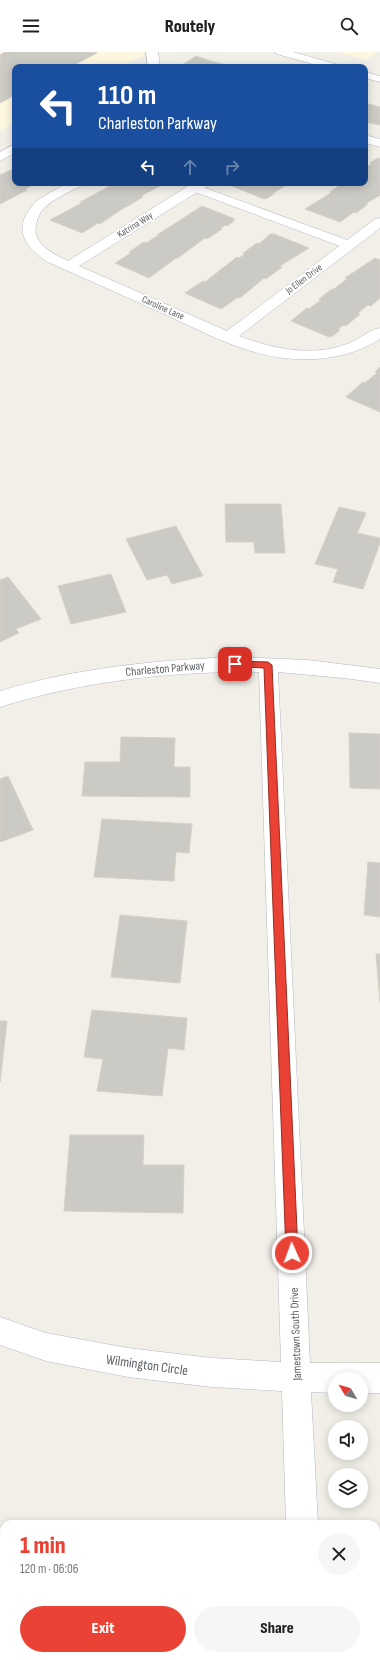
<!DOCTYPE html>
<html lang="en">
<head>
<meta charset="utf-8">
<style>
	:root { --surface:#fff; --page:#f6f6f6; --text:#222; --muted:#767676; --accent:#ea4335 }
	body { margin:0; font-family:"Sofia Sans Condensed",sans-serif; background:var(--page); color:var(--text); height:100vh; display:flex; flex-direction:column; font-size:15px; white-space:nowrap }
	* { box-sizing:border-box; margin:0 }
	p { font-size:13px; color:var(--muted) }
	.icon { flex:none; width:22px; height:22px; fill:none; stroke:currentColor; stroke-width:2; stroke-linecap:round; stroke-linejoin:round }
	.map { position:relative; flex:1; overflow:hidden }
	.panel { position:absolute; left:0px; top:1468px; width:380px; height:140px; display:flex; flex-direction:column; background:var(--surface); border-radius:12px 12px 0 0; box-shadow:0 2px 10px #0003 }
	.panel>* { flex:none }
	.banner { position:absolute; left:12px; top:12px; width:356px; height:122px; border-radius:8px; box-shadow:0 2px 10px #0003; background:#1a4fa0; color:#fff; overflow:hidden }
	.needle { width:26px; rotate:308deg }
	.fabs { position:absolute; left:328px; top:1320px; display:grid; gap:8px }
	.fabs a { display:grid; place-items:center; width:40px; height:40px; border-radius:50%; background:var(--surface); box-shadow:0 2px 10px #0003; font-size:20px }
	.pin { position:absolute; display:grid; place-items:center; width:34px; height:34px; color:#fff; margin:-17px; border-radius:8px; box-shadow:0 2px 6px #0006 }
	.me { position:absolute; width:44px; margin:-22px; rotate:358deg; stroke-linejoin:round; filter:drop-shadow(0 0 3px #0008) }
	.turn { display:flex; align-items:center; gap:14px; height:84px; padding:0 20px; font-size:18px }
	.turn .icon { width:52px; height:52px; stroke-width:2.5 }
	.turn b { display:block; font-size:28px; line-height:34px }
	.lanes { display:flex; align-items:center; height:38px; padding:0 20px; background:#0003; justify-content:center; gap:20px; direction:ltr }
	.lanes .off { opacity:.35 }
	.round { display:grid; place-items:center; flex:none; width:42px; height:42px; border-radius:21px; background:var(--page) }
	.head { display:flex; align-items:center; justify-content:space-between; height:68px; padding:0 20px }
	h1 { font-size:24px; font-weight:800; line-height:30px; color:var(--accent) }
	.primary-button { display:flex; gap:8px; margin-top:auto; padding:8px 20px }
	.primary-button a { flex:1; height:46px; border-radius:24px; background:var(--accent); color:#fff; font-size:16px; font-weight:800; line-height:46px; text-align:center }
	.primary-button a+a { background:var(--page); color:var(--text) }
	header { display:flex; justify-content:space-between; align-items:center; height:52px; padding:0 20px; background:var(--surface); font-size:18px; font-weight:800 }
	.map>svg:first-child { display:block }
</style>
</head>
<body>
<header><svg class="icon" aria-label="menu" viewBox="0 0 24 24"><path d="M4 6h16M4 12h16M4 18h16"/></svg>Routely<svg class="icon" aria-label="search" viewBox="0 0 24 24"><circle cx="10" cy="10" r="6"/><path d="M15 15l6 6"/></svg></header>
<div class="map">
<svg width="380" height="1608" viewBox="0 0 380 1608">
	<rect width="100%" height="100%" fill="#f1efe8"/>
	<path fill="#fef7e0" d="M0 0H149L121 15H15V71L0 79Z
		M337 0H377L366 7Z"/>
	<path fill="#cccac5" stroke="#d6d1c6" d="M5 0H92L97 1 70 15H15V43L0 51V8L2 7 0 6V3Z
		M196 4 214 10 235 15H179Z
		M365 51 380 55V73L365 70Z
		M380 106V143L365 152H368L356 161 354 160 340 170 305 157 331 141 330 140 343 131H365V115L372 112 370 111 376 107Z
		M15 116V131H37L25 137 27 138 0 152V123Z
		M112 131H165L141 144 143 145 126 155H125L100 172 98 171 82 181 50 168 82 151 80 150 110 134 109 133Z
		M236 131H290L273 141H275L268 146 264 147 232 134Z
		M202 154 235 167 233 168 234 169 227 174 225 173 220 177H222L207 187 205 186 178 206H176L149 226 115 211 131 201 129 200 144 190 146 191 159 183H157Z
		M270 182H274L309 196 280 214 282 215 266 227 264 226 240 246 238 245 221 257 185 241 203 229 205 230 237 205 239 206 245 202 243 201 257 191 259 192Z
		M375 206 380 208V246L371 254 368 253 358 261 360 262 346 274 344 273 338 277 340 278 333 284 329 285 291 269 307 256 309 257 321 248 319 247 332 237H334L347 227 345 226Z
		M380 315V360L346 345 363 330 365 331 377 321 375 320Z
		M225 452H281L285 501H255L254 490H226Z
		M339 455 366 461 357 481 380 486V491L363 537 333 530 338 517 315 512Z
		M176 474 203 524 172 532 167 523 147 528 126 487Z
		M111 522 126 560 71 572 58 534Z
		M8 525 41 567 16 577 19 581 0 590V528Z
		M349 681 380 682V737L350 736Z
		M121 685 175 686 174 715H190V745L82 744 85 710H120Z
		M8 724 33 778 0 790V727Z
		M102 767 192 772 189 801 176 800 174 829 94 825Z
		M368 810 380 811V865L364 863Z
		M120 863 187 869 180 931 111 925Z
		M376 902H380V950Z
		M92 958 187 966 184 998 168 996 162 1044 97 1039 103 1007 84 1005Z
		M0 969H7L0 1030Z
		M70 1083H144L143 1113H184L183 1161 64 1159Z"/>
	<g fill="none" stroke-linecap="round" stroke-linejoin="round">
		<g stroke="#b5b8bc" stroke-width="1">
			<path id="service" d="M194 132 353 190 355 193 353 196H345L190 138 188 136 190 134Z"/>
		</g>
		<g stroke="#b5b8bc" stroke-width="1">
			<path id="minor" d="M146 0H158L160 15H148Z
				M275 0H293L339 13 341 15H323L277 2Z
				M365 20 380 24V30L365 26Z
				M365 83 380 87V95L365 91Z
				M15 92V101L0 109V100Z
				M67 131H82L81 134C69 140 56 146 46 154 41 159 37 166 36 173 32 192 54 202 68 209L193 131H208L207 134 79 214 227 279 375 167 380 166V176L239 284C273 297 312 305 347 292 359 288 368 278 380 276V287C343 311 293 312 251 299 220 290 191 274 162 261 124 244 86 227 48 210 31 199 15 184 26 163 29 158 33 152 38 148 47 142 57 137 67 131Z
				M236 605 308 608 380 617V631L344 626 278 620 310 1311H380V1341H361V1327H335V1341L311 1340 318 1472H286L282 1339 212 1335 128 1325 46 1309 0 1293V1265L46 1281 128 1296 212 1306 281 1310 259 620C172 619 83 629 0 655V639C76 616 156 608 236 605Z
				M281 1604H313V1608H281Z"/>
		</g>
		<use href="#service" fill="#fff" fill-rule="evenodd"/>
		<use href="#minor" fill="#fff" fill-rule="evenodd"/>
	</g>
	<path fill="#ea4335" stroke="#982c22" d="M235 609 268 610 272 613 298 1201 296 1205 292 1207 288 1205 286 1201 264 616 232 614 231 612Z"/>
	<g text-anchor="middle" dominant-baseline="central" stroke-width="3.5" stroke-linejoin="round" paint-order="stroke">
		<g font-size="10" fill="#5f6368" stroke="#fff">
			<text transform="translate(135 173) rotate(-32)">Katrina Way</text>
			<text transform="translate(304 227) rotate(-37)">Jo Ellen Drive</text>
			<text transform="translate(163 256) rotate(24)">Caroline Lane</text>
		</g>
		<g font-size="12" fill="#5f6368" stroke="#fff">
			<text transform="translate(165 617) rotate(-5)">Charleston Parkway</text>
			<text transform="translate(296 1282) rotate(-92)">Jamestown South Drive</text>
		</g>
		<g font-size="14" fill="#5f6368" stroke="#fff">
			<text transform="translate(147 1313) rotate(8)">Wilmington Circle</text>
		</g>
	</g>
</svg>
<div class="fabs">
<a><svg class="needle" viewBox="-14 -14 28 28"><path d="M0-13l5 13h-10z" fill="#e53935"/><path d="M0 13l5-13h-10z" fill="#767676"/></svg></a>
<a><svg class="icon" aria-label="sound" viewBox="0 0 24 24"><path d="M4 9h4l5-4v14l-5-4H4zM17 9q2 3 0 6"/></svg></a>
<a><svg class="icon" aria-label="layers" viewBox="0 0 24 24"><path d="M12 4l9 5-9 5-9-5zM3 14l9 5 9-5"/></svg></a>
</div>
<div class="pin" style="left:235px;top:612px;background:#d93025"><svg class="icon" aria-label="arrive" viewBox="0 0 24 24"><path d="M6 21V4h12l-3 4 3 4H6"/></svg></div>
<svg class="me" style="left:292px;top:1201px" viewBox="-20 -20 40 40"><circle r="17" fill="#ea4335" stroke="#fff" stroke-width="3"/><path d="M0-11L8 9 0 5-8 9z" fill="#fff"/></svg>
<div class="banner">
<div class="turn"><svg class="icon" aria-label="left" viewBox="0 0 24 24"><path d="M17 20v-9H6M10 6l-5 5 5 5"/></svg><div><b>110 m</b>Charleston Parkway</div></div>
<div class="lanes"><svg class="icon" aria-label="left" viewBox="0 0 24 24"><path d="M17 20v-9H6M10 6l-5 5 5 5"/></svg><svg class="icon off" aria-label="ahead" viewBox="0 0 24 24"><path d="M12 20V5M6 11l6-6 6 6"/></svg><svg class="icon off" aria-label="right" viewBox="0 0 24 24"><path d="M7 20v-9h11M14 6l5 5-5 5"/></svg></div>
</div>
<section class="panel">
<div class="head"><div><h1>1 min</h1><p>120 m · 06:06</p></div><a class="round"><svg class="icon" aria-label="close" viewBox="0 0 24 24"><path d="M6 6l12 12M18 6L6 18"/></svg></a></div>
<div class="primary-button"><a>Exit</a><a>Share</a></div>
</section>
</div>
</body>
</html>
